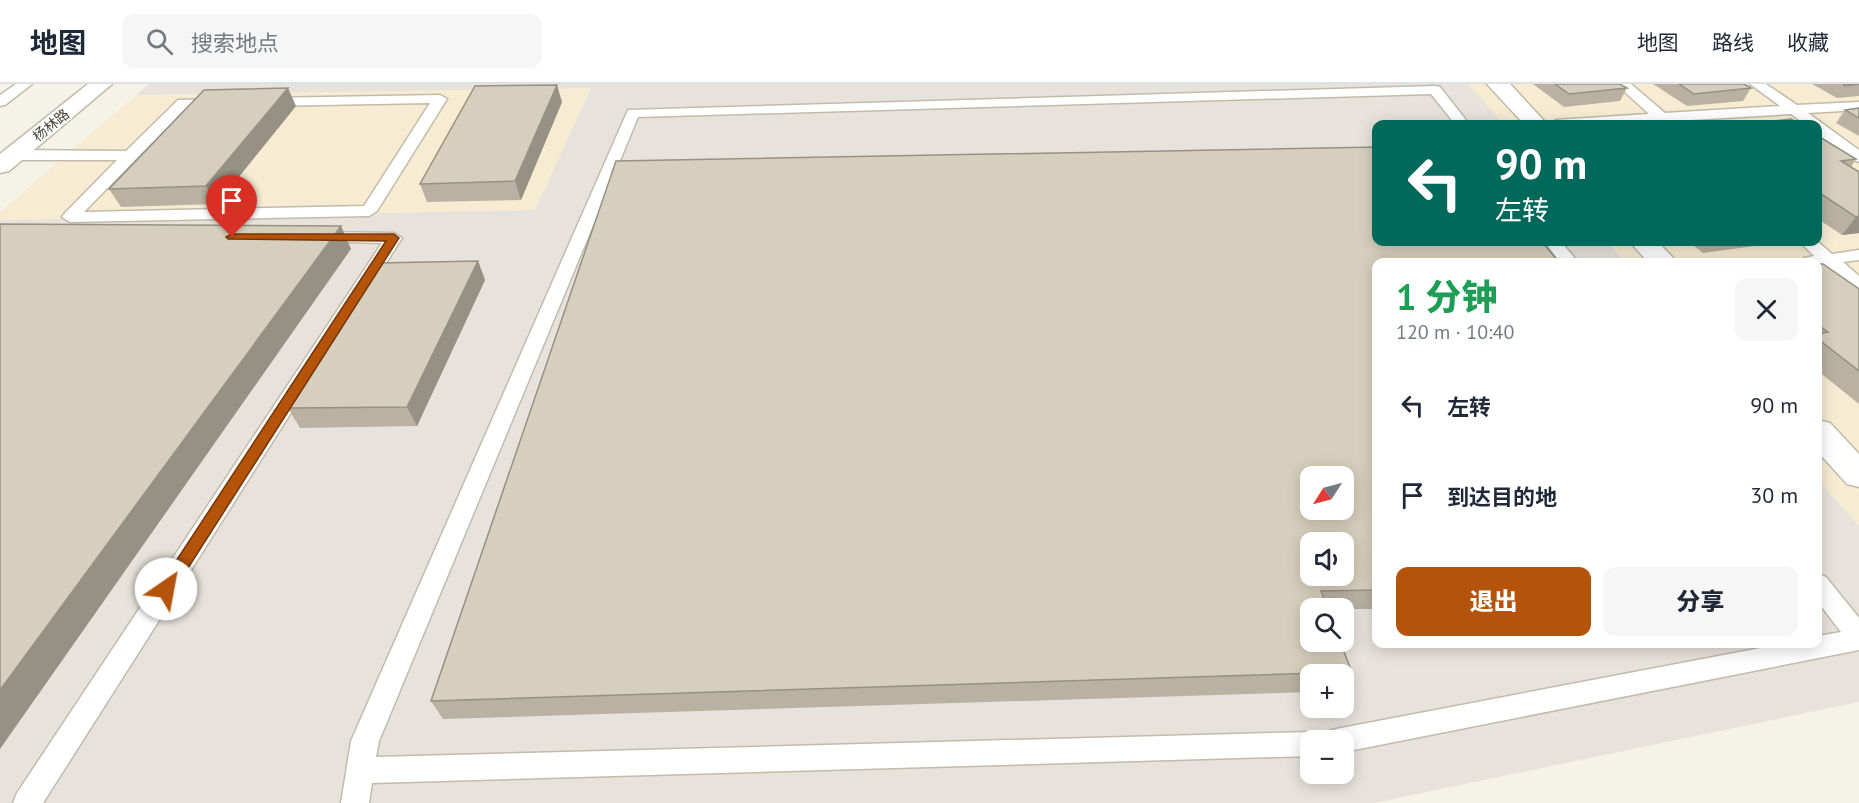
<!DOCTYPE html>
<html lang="zh">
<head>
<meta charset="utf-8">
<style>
	:root { --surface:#fff; --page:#f6f6f7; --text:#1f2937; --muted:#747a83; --line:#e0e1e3; --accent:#b45309 }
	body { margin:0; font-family:"PT Sans","Noto Sans SC",sans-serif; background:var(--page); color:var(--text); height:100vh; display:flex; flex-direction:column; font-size:22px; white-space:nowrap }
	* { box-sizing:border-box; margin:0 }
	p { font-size:20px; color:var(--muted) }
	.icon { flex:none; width:33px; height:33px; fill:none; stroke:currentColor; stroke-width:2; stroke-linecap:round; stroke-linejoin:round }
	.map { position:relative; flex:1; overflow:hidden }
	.sheet { position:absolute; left:1372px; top:174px; width:450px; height:390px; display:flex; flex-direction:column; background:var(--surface); border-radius:12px; box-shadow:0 3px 15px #0003 }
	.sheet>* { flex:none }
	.top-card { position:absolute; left:1372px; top:36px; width:450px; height:126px; border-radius:12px; box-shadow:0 3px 15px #0003; background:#00695c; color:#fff; overflow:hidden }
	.needle { width:39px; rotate:234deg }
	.fabs { position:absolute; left:1300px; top:382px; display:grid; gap:12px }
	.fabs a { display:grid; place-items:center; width:54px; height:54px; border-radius:12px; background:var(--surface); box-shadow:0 3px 15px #0003; font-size:30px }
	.pin { position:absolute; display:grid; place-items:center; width:51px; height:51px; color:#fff; margin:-62px -26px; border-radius:50% 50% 50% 0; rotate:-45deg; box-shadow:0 0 6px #0007 }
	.pin .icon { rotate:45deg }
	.me { position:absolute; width:66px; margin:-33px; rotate:33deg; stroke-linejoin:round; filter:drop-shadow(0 0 4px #0008) }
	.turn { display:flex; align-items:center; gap:21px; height:126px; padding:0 24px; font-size:27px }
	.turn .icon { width:78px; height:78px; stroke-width:2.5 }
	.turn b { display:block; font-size:42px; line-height:51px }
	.round { display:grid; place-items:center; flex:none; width:63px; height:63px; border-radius:12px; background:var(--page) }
	.overview { display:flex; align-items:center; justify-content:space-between; height:102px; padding:0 24px }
	h1 { font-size:36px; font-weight:800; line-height:45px; color:#1e9e55 }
	.primary-button { display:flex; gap:12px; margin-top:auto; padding:12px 24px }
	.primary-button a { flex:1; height:69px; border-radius:12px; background:var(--accent); color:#fff; font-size:24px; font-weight:800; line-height:69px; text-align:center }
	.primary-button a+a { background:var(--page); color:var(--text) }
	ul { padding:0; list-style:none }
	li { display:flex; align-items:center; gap:18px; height:90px; padding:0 24px }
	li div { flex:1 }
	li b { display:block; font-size:22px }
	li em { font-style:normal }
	header { display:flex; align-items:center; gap:36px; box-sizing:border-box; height:84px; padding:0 30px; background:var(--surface); border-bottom:2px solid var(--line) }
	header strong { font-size:28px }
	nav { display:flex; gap:33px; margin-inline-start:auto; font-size:21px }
	.search { width:420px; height:54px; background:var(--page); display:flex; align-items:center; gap:15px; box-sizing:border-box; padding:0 21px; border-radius:12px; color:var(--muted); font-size:22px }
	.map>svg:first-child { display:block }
</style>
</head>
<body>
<header>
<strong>地图</strong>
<div class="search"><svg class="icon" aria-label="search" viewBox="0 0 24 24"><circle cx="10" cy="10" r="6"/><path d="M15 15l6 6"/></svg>搜索地点</div>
<nav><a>地图</a><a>路线</a><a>收藏</a></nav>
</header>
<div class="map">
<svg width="1859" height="719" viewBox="0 0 1859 719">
	<rect width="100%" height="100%" fill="#f5f2e8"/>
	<path fill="#f7ebd2" d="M1468 0H1859V442L1818 396V178H1626L1607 158H1818V40H1504Z
		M591 4 535 126 0 136V128L136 11Z"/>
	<path fill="#e7e3dc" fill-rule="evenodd" d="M149 0H1468L1504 40H1377V158H1607L1626 178H1377V560H1818V396L1859 442V618L1374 719H0V136L535 126 591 4 136 11ZM1311 393H1344V426H1311ZM1311 459H1344V492H1311ZM1311 525H1344V558H1311ZM1311 591H1344V624H1311ZM1311 657H1344V690H1311Z"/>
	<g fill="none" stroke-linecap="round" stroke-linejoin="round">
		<g stroke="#c1bbaa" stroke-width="3">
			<path id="service" d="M16 0H32L5 21 0 22V11Z
				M1616 0H1631L1665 29 1780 22 1750 0H1766L1797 21 1859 18V26L1808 29 1859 66V78L1854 76 1818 51V40H1805L1791 30 1674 37 1672 40H1661L1659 38 1549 40 1556 36 1649 30Z
				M1435 2 1440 3 1469 40H1455L1431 10 638 33 379 657 376 673 1311 648 1321 651 1323 656 1326 648 1336 645 1781 560H1818V552L1841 548 1818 518V490L1826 493 1859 534V566L1344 668V657H1311V672L372 699 369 719H341L351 657 628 26Z
				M440 11 447 15 377 127 369 132 70 138 62 133 64 130 117 76H13L5 71 13 66 126 67 178 16 220 15 227 19 225 22 187 23 84 128 364 122 430 19 266 22 259 18 266 14Z
				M318 148 394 149 402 154 43 719H13L17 709 382 159 312 157 310 153Z
				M1545 158H1561L1578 178H1560Z
				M1800 158H1818L1832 170 1859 166V176L1843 178 1859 192V206C1833 200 1836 178 1802 178L1804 174 1814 172Z"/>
		</g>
		<g stroke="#c1bbaa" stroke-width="3">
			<path id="minor" d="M1487 0H1510L1547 40H1524Z
				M1630 158H1658L1677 178H1648Z
				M1818 336 1830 339 1859 370V403L1847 400 1818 368Z"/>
		</g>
		<g stroke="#c1bbaa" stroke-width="3">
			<path id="tertiary" d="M88 0H112L9 87 0 89V70Z"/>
		</g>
		<use href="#service" fill="#fff" fill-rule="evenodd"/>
		<use href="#minor" fill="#fff" fill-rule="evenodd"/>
		<use href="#tertiary" fill="#fff" fill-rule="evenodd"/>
	</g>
	<path fill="#b9b2a3" d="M1533 0H1620L1627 4 1620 17 1564 23Z
		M1653 0H1744L1751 4 1743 17 1687 22Z
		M1812 0H1859V12L1837 14Z
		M562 18 521 116 427 118 420 100Z
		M296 22 217 120 121 123 109 105Z
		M1859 24V52L1836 39 1845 26Z
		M1818 52 1856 75 1851 83 1859 88V149L1842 151 1818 135Z
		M1689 158H1770L1769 160 1703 169Z
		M478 177 485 196 417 342 300 344 288 324Z
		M1377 178V525H1311L1352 588 1344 602V591H1311V608L443 635 431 617Z
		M1818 180 1859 205V320L1818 287Z"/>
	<path fill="#969184" d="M557 1 562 18 521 116 515 97Z
		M288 4 296 22 217 120 206 102Z
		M1859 132V149L1842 151 1856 133Z
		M341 142 351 165 0 665V606Z
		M478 177 485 196 417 342 407 323Z"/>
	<path fill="#d7cfbd" stroke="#969184" stroke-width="1.5" fill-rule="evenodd" d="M1555 0H1620L1627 4 1569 10Z
		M1679 0H1744L1751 4 1694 10Z
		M1843 0H1859L1845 2Z
		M557 1 515 97 420 100 475 2Z
		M288 4 206 102 109 105 204 6Z
		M1859 24V34L1845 26Z
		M1791 35 1799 40H1746Z
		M1818 52 1856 75 1841 77 1859 88V132L1856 133 1818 108Z
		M1377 63V158H1542L1559 178H1377V506L1321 507 1328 525H1311V558H1340L1352 588 431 617 616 77ZM1311 393H1344V426H1311ZM1311 459H1344V492H1311Z
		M0 140 341 142 0 606Z
		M478 177 407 323 288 324 377 179Z
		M1818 180H1823L1859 205V287L1818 255V250L1828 248 1818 241Z"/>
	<path fill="#b45309" stroke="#753606" stroke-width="1.5" d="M232 150H394L399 154 172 509 166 511 161 509 158 505 161 500 386 157 228 155 226 153Z"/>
	<g text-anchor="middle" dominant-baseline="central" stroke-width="4.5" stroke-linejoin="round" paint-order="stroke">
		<g font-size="14" fill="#484336" stroke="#fff">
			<text transform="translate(51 41) rotate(-39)">杨林路</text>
		</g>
	</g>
</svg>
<div class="fabs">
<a><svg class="needle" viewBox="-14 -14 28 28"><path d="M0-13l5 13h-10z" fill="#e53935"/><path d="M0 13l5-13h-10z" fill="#747a83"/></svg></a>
<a><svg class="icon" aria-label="sound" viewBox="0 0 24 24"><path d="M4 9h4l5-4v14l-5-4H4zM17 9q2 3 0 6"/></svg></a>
<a><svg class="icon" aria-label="search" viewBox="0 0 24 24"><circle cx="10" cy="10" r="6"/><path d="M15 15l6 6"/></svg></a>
<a>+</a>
<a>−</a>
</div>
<div class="pin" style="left:232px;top:153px;background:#d93025"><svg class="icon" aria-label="arrive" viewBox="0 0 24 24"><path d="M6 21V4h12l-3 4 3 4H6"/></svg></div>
<svg class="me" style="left:166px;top:505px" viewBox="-20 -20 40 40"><circle r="19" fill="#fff"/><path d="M0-13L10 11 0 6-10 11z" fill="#b45309"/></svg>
<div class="top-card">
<div class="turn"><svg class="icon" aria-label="left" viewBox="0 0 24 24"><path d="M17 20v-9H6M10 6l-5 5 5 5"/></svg><div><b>90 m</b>左转</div></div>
</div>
<section class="sheet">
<div class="overview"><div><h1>1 分钟</h1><p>120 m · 10:40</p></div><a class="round"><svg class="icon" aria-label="close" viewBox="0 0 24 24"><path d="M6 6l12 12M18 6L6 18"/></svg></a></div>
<ul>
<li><svg class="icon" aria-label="left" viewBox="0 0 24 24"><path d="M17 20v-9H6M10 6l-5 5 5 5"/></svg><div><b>左转</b></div><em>90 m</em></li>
<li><svg class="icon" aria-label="arrive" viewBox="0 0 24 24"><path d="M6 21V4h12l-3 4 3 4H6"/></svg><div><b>到达目的地</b></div><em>30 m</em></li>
</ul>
<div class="primary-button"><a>退出</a><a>分享</a></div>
</section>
</div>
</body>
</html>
